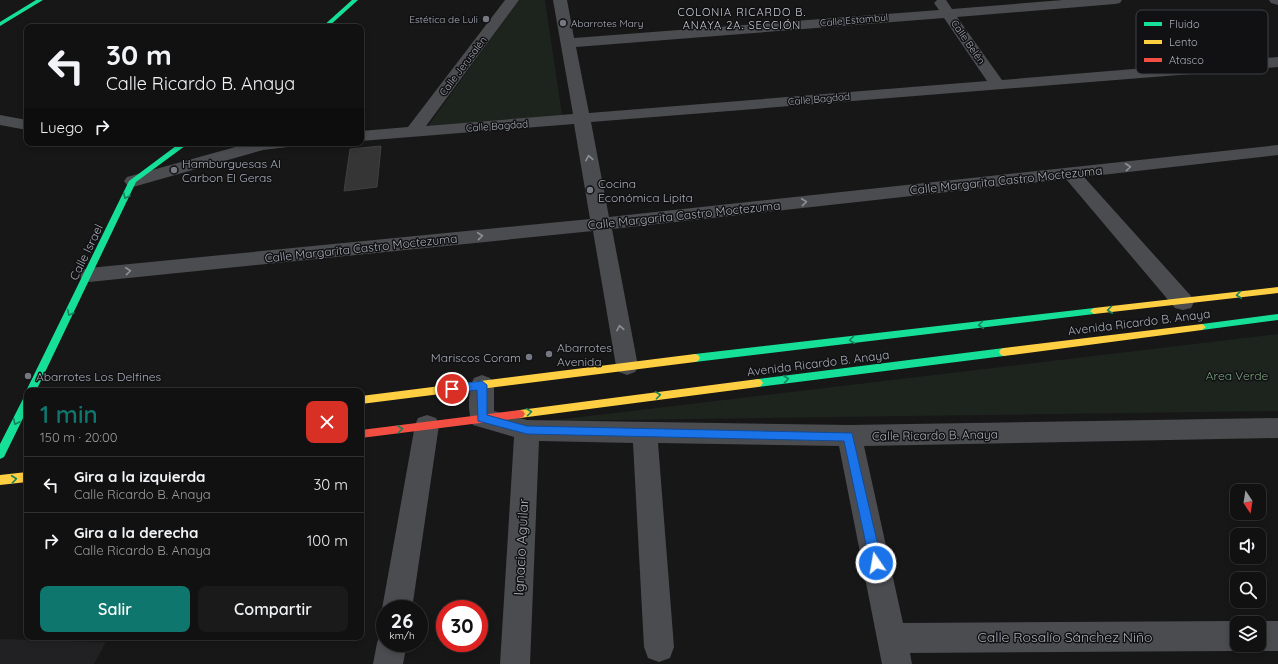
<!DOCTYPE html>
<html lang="es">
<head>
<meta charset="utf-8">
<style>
	:root { --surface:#111; --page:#1a1a1a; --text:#f1f3f6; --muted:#9c9d9f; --line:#303131; --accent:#0f766e }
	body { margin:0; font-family:Quicksand,sans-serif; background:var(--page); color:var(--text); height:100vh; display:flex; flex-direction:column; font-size:15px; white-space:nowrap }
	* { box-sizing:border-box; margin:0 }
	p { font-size:13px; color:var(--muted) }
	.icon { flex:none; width:22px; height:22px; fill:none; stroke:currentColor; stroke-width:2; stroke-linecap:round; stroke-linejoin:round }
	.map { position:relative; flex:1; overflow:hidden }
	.sheet { position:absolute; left:24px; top:388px; width:340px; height:252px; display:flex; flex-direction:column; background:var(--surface); border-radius:8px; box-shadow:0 2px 6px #0003,0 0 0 1px var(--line) }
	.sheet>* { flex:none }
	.banner { position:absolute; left:24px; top:24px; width:340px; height:122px; border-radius:8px; box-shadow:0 2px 6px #0003,0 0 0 1px var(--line); background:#111; color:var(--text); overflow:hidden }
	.needle { width:26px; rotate:168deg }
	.tools { position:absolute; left:1230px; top:484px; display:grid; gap:8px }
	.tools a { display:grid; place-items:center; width:36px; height:36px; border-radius:8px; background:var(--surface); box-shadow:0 2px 6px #0003,0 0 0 1px var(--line); font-size:20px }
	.speed { position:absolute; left:376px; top:600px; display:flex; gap:8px; font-size:20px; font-weight:700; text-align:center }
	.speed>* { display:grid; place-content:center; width:52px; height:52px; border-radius:50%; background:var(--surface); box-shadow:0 2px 6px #0003,0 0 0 1px var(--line); line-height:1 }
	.speed small { font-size:10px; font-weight:400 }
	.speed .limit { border:6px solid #d22; background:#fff; color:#111 }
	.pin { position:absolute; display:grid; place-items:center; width:34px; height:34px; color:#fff; margin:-17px; border:2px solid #fff; border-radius:50%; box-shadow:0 1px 4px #0007 }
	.me { position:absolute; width:44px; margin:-22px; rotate:348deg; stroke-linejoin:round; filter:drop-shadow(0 0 3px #0008) }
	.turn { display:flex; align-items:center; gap:14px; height:84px; padding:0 16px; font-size:18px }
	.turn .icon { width:52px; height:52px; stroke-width:2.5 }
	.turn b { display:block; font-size:28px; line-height:34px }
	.then { display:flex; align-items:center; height:38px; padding:0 16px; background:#0003; gap:8px; font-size:15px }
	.round { display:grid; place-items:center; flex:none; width:42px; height:42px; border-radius:8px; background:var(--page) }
	.headline { display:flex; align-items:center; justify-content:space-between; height:68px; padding:0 16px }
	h1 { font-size:24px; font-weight:600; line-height:30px; color:var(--accent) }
	.cta { display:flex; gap:8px; margin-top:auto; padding:8px 16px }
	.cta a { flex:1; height:46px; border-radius:8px; background:var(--accent); color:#fff; font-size:16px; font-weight:600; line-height:46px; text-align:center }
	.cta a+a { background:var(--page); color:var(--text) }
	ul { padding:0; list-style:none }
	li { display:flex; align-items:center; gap:12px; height:56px; padding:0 16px; border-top:1px solid var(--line) }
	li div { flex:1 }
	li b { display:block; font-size:15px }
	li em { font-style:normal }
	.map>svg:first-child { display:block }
</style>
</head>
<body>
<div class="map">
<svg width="1278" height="664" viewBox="0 0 1278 664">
	<rect width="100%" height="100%" fill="#171717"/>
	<path fill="#212123" d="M0 639 106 642 94 664H0Z"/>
	<path fill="#1d241e" d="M519 0H545L562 115 428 126Z
		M1278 334V411L547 421Z"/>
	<path fill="#353536" stroke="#3f4043" d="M381 146 377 187 344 191 350 149Z"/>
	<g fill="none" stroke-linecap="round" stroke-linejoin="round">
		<path fill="#4b4c50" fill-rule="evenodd" d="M505 0H519L426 126 573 114 553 0H567L574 38 939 10 934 3 937 0H946L952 9 1063 0H1122L1120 3 1115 4 957 17 1002 80 1278 57V67L591 122 609 217 1278 145V155L1084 177 1191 296 1194 302 1191 308 1183 310 1175 308 1066 179 612 229 638 366 635 372 627 375 619 372 616 366 593 231 89 282 82 280 79 275 82 270 89 268 590 219 574 124 361 141V131L408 127ZM944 18 987 81 589 113 576 47Z
			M1269 0H1278V5L1271 3Z
			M0 115 27 120V130L0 125Z
			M250 143H291L288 147 263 150 133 187 127 185 124 181 127 177Z
			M482 375 490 378 494 385V411L527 420 849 425 1278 418V438L864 446 903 623 1237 621 1242 623H1237V645H1259V623H1254L1259 621H1278V651H1259L1248 645 1237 651 910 653 912 664H882L839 446 658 443 674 647 670 658 659 662 648 658 644 647 633 443 539 441 530 664H500L514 437 473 425C467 413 468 390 474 378Z
			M427 415 436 418 439 425 412 609H385V615L382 609 415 425 418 418Z
			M385 631V643H407L403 664H373L377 643 381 632Z"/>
		<path fill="#16e098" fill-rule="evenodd" d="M36 0H43L0 26V22Z
			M352 0H358L328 27H322Z
			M180 143H189L136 182 36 391H27V393L26 391 129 181Z
			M1094 308 1098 311 1094 314 695 362 692 361 690 358 692 355 695 354Z
			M1278 314V320L1202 330 1198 327 1202 324Z
			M1004 348 1007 349 1009 352 1007 355 1004 356 758 387 755 386 753 383 755 380 758 379Z
			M27 396V410L4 457 0 459V444L24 397Z"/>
		<path fill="#ffcf43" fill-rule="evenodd" d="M1278 287V293L1094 314 1090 311 1094 308Z
			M1202 324 1206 327 1202 330 1004 356 1001 355 999 352 1001 349 1004 348Z
			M695 354 698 355 700 358 698 361 695 362 361 404V396Z
			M758 379 761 380 763 383 761 386 758 387 520 418 517 417 515 414 517 411 520 410Z
			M27 472V482L0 485V475Z"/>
		<path fill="#f24e42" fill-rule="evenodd" d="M520 410 523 411 525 414 523 417 520 418 361 438V430Z"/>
	</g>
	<defs><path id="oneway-chevron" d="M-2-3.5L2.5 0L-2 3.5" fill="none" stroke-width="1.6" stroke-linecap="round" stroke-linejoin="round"/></defs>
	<g stroke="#8c9099">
		<use href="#oneway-chevron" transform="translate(589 158) rotate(-100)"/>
		<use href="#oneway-chevron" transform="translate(1128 167) rotate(-6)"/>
		<use href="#oneway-chevron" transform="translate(804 202) rotate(-6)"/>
		<use href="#oneway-chevron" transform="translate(480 236) rotate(-6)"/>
		<use href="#oneway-chevron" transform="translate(128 271) rotate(-6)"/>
		<use href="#oneway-chevron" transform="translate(620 328) rotate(-100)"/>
	</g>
	<g stroke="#14835c">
		<use href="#oneway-chevron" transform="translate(126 196) rotate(115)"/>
		<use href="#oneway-chevron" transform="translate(1239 295) rotate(173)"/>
		<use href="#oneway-chevron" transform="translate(1110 310) rotate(173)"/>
		<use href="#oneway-chevron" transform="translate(70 313) rotate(116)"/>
		<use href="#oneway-chevron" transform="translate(981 325) rotate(173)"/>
		<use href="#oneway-chevron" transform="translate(852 340) rotate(173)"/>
		<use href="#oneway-chevron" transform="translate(786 379) rotate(-7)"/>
		<use href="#oneway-chevron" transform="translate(658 395) rotate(-7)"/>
		<use href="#oneway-chevron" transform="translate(529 412) rotate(-7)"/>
		<use href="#oneway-chevron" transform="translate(16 422) rotate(116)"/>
		<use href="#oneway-chevron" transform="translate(400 429) rotate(-7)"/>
		<use href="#oneway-chevron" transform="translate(14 479) rotate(-7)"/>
	</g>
	<path fill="#1a73e8" stroke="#114b97" d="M482 381 487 385V415L527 426 852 433 882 563 880 567 876 568 872 567 870 563 844 441 527 434 478 421 477 390 452 393 447 389 452 385Z"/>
	<g fill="#757880" stroke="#111113" stroke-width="1.5">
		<circle cx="486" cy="19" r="4"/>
		<circle cx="563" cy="23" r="4"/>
		<circle cx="174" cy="170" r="4"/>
		<circle cx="590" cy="190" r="4"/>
		<circle cx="549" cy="354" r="4"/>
		<circle cx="529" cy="357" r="4"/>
		<circle cx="28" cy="376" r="4"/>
	</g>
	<g text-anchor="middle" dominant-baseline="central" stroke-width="3" stroke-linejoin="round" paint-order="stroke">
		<g font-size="10" fill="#a8adb8" stroke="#111113" text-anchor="end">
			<text x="478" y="19">Estética de Luli</text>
			<text x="571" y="23" text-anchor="start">Abarrotes Mary</text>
		</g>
		<g font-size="10" fill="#a8adb8" stroke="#111113">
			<text transform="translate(854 20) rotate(-5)">Calle Estambul</text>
			<text transform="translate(968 42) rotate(55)">Calle Belén</text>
			<text transform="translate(463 66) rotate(-53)">Calle Jerusalén</text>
			<text transform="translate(819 99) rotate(-5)">Calle Bagdad</text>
			<text transform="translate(497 126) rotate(-4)">Calle Bagdad</text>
		</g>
		<g font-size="11" letter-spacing="1" fill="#c9ccd4" stroke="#111113">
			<text x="742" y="12">COLONIA RICARDO B.<tspan x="742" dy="13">ANAYA 2A. SECCIÓN</tspan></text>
		</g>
		<g font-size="12" fill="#a8adb8" stroke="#111113" text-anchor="start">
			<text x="182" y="163">Hamburguesas Al<tspan x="182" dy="14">Carbon El Geras</tspan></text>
			<text x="598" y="183">Cocina<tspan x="598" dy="14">Económica Lipita</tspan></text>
			<text x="557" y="347">Abarrotes<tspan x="557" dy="14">Avenida</tspan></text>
			<text x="521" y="357" text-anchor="end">Mariscos Coram</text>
			<text x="36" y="376">Abarrotes Los Delfines</text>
		</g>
		<g font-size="12" fill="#a8adb8" stroke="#111113">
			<text transform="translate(1006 180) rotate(-6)">Calle Margarita Castro Moctezuma</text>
			<text transform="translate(684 215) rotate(-6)">Calle Margarita Castro Moctezuma</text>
			<text transform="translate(361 248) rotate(-6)">Calle Margarita Castro Moctezuma</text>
			<text transform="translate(86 252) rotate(-64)">Calle Israel</text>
			<text transform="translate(1139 322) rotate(-7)">Avenida Ricardo B. Anaya</text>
			<text transform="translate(818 363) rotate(-7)">Avenida Ricardo B. Anaya</text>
			<text transform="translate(935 435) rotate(-1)">Calle Ricardo B. Anaya</text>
		</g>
		<g font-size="12" fill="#7fa381" stroke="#111113">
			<text x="1237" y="375">Area Verde</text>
		</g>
		<g font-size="14" fill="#a8adb8" stroke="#111113">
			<text transform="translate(521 547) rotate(-87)">Ignacio Aguilar</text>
			<text x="1065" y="637">Calle Rosalío Sánchez Niño</text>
		</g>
	</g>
	<rect x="1136" y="10" width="132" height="64" rx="6" fill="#111113" stroke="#3e4045" stroke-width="1"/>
	<rect x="1144" y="22" width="18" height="4" fill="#16e098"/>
	<rect x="1144" y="40" width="18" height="4" fill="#ffcf43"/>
	<rect x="1144" y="58" width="18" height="4" fill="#f24e42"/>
	<g font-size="11" fill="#a8adb8">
		<text x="1169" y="28">Fluido</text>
		<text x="1169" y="46">Lento</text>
		<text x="1169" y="64">Atasco</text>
	</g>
</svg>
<div class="tools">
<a><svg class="needle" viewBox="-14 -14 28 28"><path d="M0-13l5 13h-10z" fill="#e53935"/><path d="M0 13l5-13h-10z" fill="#9c9d9f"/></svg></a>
<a><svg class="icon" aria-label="sound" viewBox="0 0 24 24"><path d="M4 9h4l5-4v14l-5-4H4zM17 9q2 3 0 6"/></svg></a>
<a><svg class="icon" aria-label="search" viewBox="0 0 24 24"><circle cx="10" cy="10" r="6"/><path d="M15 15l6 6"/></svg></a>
<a><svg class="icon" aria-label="layers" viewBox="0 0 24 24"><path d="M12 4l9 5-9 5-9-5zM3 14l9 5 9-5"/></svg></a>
</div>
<div class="speed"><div>26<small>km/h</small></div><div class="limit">30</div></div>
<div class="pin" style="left:452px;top:389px;background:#d93025"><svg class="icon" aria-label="arrive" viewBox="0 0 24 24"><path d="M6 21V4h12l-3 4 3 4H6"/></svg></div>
<svg class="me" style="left:876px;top:563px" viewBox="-20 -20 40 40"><circle r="17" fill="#1a73e8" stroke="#fff" stroke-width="3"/><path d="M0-11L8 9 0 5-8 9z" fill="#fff"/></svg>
<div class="banner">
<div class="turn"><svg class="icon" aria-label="left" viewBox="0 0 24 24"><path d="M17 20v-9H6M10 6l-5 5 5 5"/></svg><div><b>30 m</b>Calle Ricardo B. Anaya</div></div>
<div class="then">Luego<svg class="icon" aria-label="right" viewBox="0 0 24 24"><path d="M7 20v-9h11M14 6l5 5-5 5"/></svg></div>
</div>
<section class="sheet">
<div class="headline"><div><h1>1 min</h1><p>150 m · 20:00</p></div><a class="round" style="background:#d93025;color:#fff"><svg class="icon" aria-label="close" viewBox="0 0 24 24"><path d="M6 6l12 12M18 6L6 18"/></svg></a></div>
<ul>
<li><svg class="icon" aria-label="left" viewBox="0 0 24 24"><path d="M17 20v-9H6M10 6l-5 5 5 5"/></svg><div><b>Gira a la izquierda</b><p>Calle Ricardo B. Anaya</p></div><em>30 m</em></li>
<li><svg class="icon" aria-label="right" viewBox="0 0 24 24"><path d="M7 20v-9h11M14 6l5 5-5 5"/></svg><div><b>Gira a la derecha</b><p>Calle Ricardo B. Anaya</p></div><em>100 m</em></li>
</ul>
<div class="cta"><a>Salir</a><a>Compartir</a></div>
</section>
</div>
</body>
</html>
